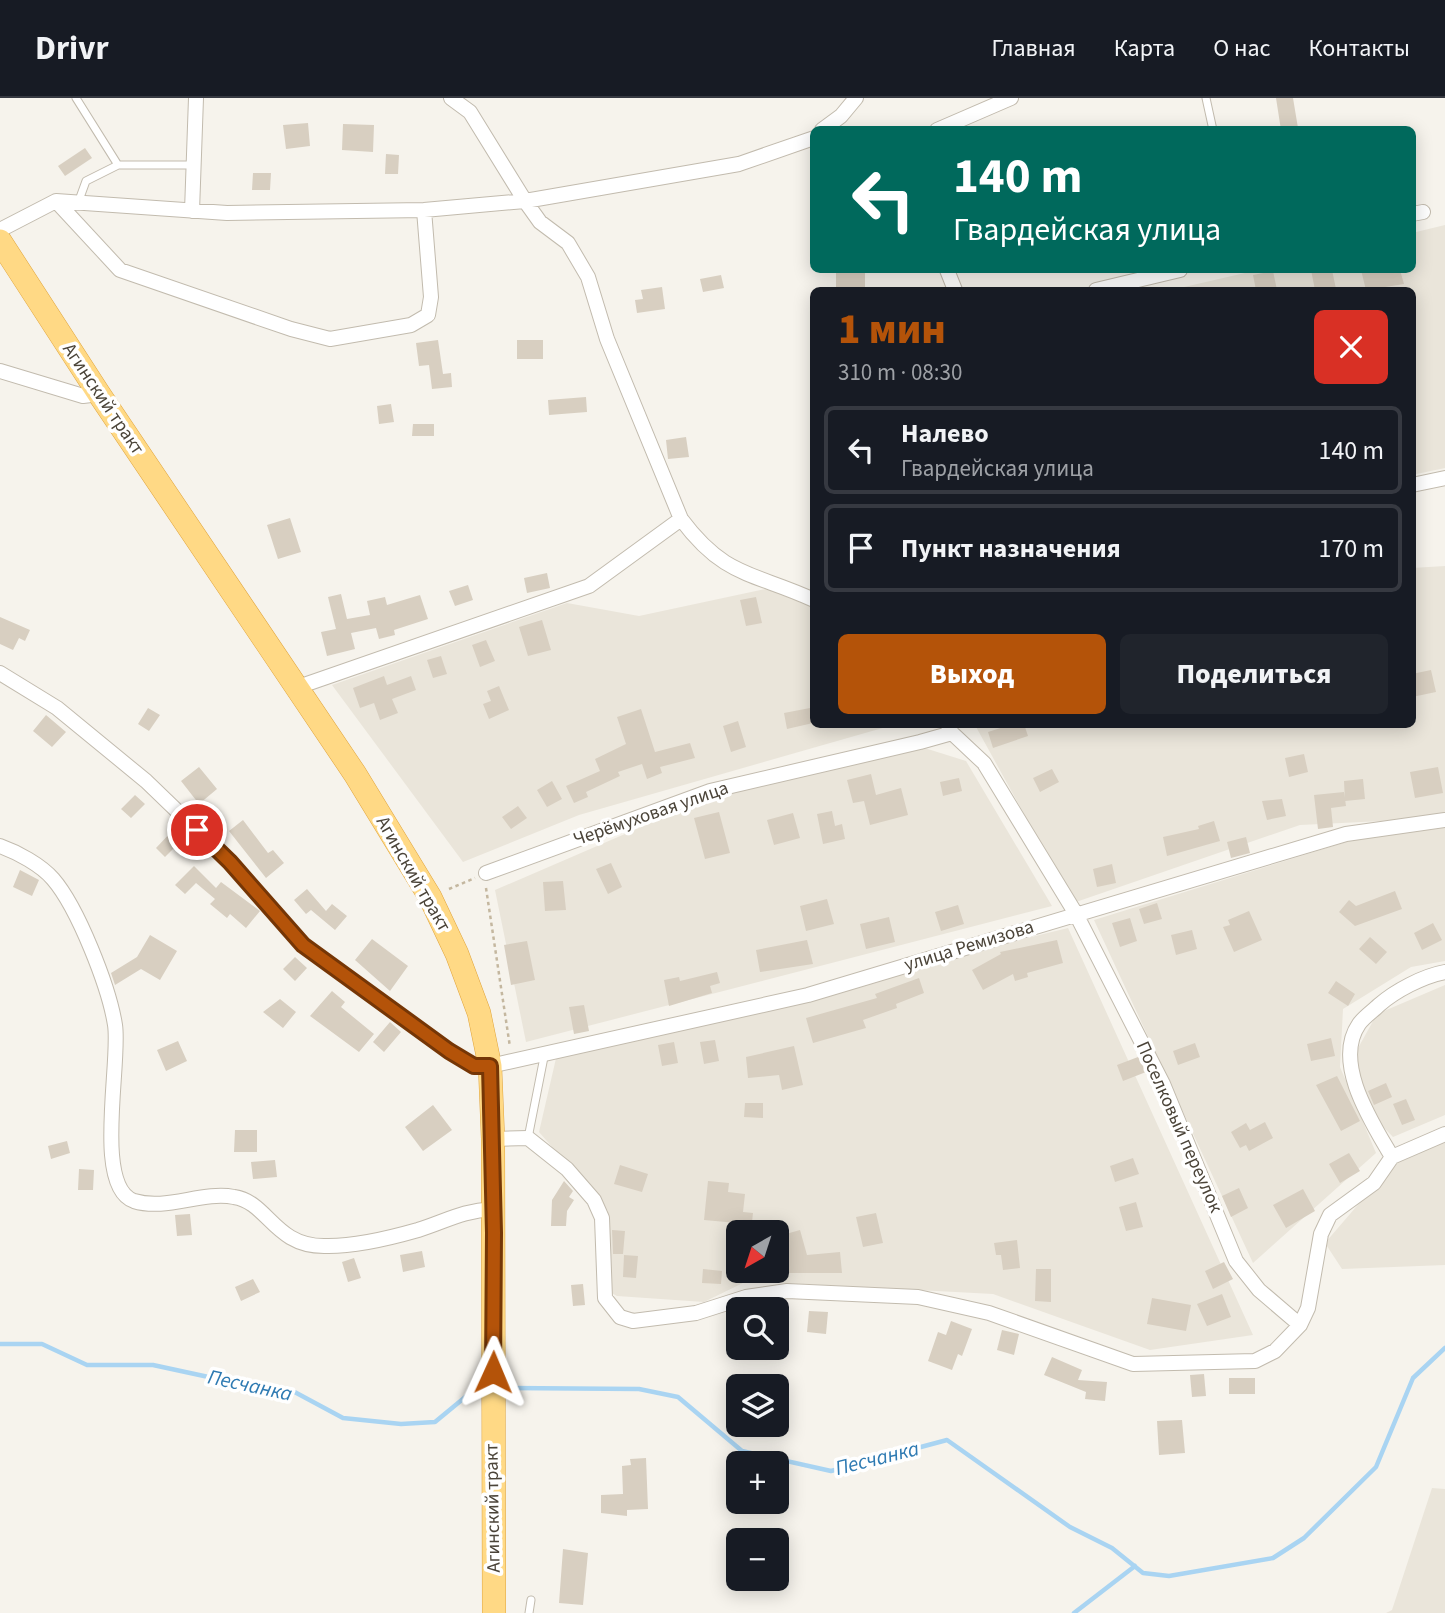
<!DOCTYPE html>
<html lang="ru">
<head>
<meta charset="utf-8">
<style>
	:root { --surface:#171b24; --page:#20242c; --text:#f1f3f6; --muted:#9ea1a6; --line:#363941; --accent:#b45309 }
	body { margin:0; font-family:"Source Sans 3",sans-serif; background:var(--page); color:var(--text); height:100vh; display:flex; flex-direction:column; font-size:26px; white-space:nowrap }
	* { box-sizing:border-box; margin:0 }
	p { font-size:23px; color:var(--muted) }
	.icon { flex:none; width:38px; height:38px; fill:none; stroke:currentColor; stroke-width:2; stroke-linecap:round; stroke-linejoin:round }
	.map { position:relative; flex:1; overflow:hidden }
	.side { position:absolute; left:810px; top:189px; width:606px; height:441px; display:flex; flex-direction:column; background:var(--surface); border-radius:10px; box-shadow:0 4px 18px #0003 }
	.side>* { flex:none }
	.hud { position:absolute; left:810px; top:28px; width:606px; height:147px; border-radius:10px; box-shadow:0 4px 18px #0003; background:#00695c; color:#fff; overflow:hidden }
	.needle { width:46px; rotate:219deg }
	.buttons { position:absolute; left:726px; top:1122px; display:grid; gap:14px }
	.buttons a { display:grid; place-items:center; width:63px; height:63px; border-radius:10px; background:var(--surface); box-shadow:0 4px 18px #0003; font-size:35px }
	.pin { position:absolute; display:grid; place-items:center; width:60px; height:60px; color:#fff; margin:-30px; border:4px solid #fff; border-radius:50%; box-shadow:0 2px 7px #0007 }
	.me { position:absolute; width:77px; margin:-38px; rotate:1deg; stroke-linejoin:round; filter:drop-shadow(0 0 5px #0008) }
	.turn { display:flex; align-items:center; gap:24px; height:147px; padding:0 28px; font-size:32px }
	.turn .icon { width:91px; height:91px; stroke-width:2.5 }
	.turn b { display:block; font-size:49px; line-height:60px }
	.round { display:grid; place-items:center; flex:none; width:74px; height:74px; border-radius:10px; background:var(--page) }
	.overview { display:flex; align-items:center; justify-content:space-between; height:119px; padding:0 28px }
	h1 { font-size:42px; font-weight:800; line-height:52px; color:var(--accent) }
	.cta { display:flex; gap:14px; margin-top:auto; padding:14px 28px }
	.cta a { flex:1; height:80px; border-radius:10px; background:var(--accent); color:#fff; font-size:28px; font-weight:800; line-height:80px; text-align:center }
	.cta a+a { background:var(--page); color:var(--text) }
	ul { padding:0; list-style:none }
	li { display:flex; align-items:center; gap:21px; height:88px; margin:0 14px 10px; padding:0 14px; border:4px solid var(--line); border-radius:10px }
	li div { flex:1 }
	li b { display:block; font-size:26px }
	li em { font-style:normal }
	header { display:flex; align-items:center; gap:42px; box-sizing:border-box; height:98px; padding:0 35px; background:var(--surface); border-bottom:2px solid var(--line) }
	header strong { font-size:33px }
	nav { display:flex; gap:38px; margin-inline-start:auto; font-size:24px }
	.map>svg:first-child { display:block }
</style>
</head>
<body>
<header>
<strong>Drivr</strong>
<nav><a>Главная</a><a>Карта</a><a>О нас</a><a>Контакты</a></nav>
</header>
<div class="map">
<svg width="1445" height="1515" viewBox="0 0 1445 1515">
	<rect width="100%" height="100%" fill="#f6f3ec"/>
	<path fill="#eae5da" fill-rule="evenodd" d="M1445 127V370L1412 377V192H1171L1258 172H1412V135Z
		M1445 468V720L1300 727 1073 805 975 627 1412 626V470Z
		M770 490 814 510V626L893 627 579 717 463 764 332 587 567 505 639 518Z
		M915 647 966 663 1052 808 526 944 495 792 699 704Z
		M1445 724V863L1411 869 1343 911 1340 969 1376 1055 1253 1165 1094 822 1372 736Z
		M1068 830 1253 1237 1150 1252 993 1196 747 1183 704 1204 617 1198 601 1189V1133L608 1113 539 1034 557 956ZM738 1134H777V1172H738Z
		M1445 887V1017L1393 1039 1365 1010 1353 959 1377 916Z
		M1445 1040V1167L1342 1171 1325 1145 1399 1059Z
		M1432 1390 1445 1391V1515H1386L1392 1512Z"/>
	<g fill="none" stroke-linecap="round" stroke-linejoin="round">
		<path stroke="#a9d4f2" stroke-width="4.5" d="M0 1246H42L87 1267H153L227 1283 289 1291 343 1320 401 1326 435 1324 475 1291 487 1290
			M499 1290 639 1291 678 1299 742 1353 831 1373 947 1342 1070 1429 1112 1450 1143 1475 1169 1478 1273 1460 1304 1440 1376 1369 1413 1280 1445 1250
			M1074 1515 1135 1468"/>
	</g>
	<path fill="#d8cfc1" d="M1276 0H1293L1298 30 1281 32Z
		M308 25 310 48 286 51 283 27Z
		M343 26 374 27 373 54 342 52Z
		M85 50 92 60 65 78 58 68Z
		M386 56 399 57 398 76H385Z
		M253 75H271L270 92H252Z
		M836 172H865V192H836Z
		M1311 172H1332L1336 191 1315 192Z
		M1361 172H1400L1404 186 1366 192Z
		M1273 173 1277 192H1256L1253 177Z
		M721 177 724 190 703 194 700 181Z
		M662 189 665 211 637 215 635 202 643 201 641 192Z
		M438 242 443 276 451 275 452 289 432 291 429 267 419 268 416 245Z
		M517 242H543V261H517Z
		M586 299 587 314 549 317 548 302Z
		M391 306 394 324 379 326 377 308Z
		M413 326H434V338H412Z
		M686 339 689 359 668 361 666 342Z
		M290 420 301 454 278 461 267 427Z
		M547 475 550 490 527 495 524 480Z
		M468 487 473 502 455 508 449 493Z
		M341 496 347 521 370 517 367 503 385 499 387 507 420 497 428 521 394 532 395 537 379 541 376 530 351 535 355 551 327 558 321 534 336 531 328 499Z
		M756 499 762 525 746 528 740 502Z
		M0 519 30 532 25 543 19 540 13 552 0 546Z
		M542 522 551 552 528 558 519 529Z
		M486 542 495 563 480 569 472 547Z
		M441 558 447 576 433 580 427 562Z
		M1431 572 1436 594 1412 599V576Z
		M384 578 387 587 411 578 416 592 392 601 398 615 380 622 374 605 360 610 353 590Z
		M499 588 509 612 489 621 483 606 491 603 487 593Z
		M148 610 160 617 149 633 138 626Z
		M810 610 813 625 787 631 784 615Z
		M641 611 655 654 690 645 695 660 660 669 662 675 647 681 642 666 618 674 620 678 586 694 588 699 574 705 566 688 600 673 595 661 626 646 617 619Z
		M46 617 66 634 52 649 33 633Z
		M738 623 746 649 731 654 723 628Z
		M1013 626H1024L1028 638 993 650 988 634Z
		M1304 656 1308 674 1289 679 1285 660Z
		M199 669 217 691 199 706 181 683Z
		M1438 669 1443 695 1415 700 1410 674Z
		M1052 671 1059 684 1040 694 1033 680Z
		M871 676 876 697 901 690 908 717 870 727 864 703 853 705 847 682Z
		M959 680 962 693 943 698 940 684Z
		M1363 681 1365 701 1345 703 1344 683Z
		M552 683 562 701 547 709 537 692Z
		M1344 694 1346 708 1331 710 1333 729 1318 731 1314 697Z
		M135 697 145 706 131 720 121 711Z
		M1282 701 1286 718 1267 722 1262 703Z
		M518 708 527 720 511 731 502 719Z
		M832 713 835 728 842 726 845 741 823 746 817 716Z
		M719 714 730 755 705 761 694 720Z
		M793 715 800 740 774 747 767 722Z
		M243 722 268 755 273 752 284 765 266 780 229 733Z
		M1214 723 1220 743 1167 758 1163 739 1199 731 1198 728Z
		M174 731 184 740 165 759 156 750Z
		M1246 739 1250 755 1231 760 1227 744Z
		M611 765 622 789 608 796 596 771Z
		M1112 766 1116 785 1097 789 1093 771Z
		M194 768 216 790 221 784 260 813 246 830 230 816 227 820 210 806 215 801 196 785 185 796 175 787Z
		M20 772 39 782 32 798 13 789Z
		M563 783 566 812 545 813 543 784Z
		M307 791 326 813 332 806 347 818 335 832 311 812 306 816 294 802Z
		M1395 793 1402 811 1355 828 1339 814 1349 802 1356 808Z
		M827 801 834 826 806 833 800 808Z
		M1157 805 1162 821 1144 826 1139 811Z
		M958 807 964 826 941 833 935 814Z
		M1249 813 1262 842 1234 854 1223 829 1230 827 1228 822Z
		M889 819 895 844 866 851 860 826Z
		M1130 820 1137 843 1120 849 1112 825Z
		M1433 825 1442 842 1422 852 1414 835Z
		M1192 832 1197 851 1176 857 1171 837Z
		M150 837 177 853 160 882 141 871 115 887 111 875 137 859Z
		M1370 839 1387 854 1376 866 1359 851Z
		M372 841 408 868 390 893 355 862Z
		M807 842 813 866 760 874 756 852Z
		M1057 842 1063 865 1027 875 1028 879 1015 883 1013 876 983 892 972 872 1001 856 1000 854Z
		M527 843 535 882 511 887 504 847Z
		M295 859 307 870 295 883 283 871Z
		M717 874 720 885 710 888 712 895 669 908 664 882 679 879 680 883Z
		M919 880 924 895 896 906 897 910 863 922 866 930 813 945 806 920 877 900 875 896Z
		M1336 883 1355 896 1348 908 1328 895Z
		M332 893 345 904 341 909 374 936 359 954 310 918Z
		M280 901 296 914 283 930 263 914Z
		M584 907 589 933 574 936 569 909Z
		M390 924 401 934 384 954 373 944Z
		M1331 940 1335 958 1311 963 1307 946Z
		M715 942 719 963 704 966 700 944Z
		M178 943 187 963 166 973 157 952Z
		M674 944 678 965 662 968 658 947Z
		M1195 945 1200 959 1178 967 1173 953Z
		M794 948 803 987 782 992 779 977 748 980 746 959Z
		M1138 959 1146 974 1123 983 1117 967Z
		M1337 978 1360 1023 1341 1033 1316 987Z
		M1386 985 1392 999 1374 1007 1368 993Z
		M1406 1001 1415 1022 1402 1027 1393 1006Z
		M745 1005H763V1020L744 1019Z
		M433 1007 452 1032 423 1053 405 1029Z
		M1265 1024 1273 1040 1249 1053 1246 1047 1240 1050 1231 1034 1246 1025 1250 1032Z
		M235 1032H257V1054H234Z
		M67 1043 70 1055 51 1061 48 1048Z
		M1349 1055 1360 1073 1340 1085 1329 1066Z
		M1133 1060 1139 1076 1115 1084 1110 1068Z
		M275 1062 277 1079 253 1081 251 1064Z
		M620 1067 648 1076 642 1094 614 1086Z
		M79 1071 94 1072 93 1092H78Z
		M564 1083 573 1093 569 1099 574 1102 567 1113 566 1128H551L552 1102Z
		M708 1083 729 1085 728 1094 745 1096 743 1114 753 1115 751 1133 736 1132 737 1125 704 1122Z
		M1239 1090 1248 1110 1231 1119 1222 1098Z
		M1303 1091 1315 1113 1286 1130 1273 1107Z
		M1136 1104 1143 1129 1126 1133 1119 1109Z
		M876 1115 883 1145 863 1149 856 1119Z
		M190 1116 192 1137 177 1138 175 1117Z
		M612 1132 625 1133 623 1156H613Z
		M800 1132 807 1157 840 1154 842 1175H788L786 1136Z
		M1017 1142 1020 1170 1003 1172 1001 1157H996L994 1145Z
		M422 1153 425 1169 403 1174 400 1157Z
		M624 1157 638 1158 636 1180 623 1179Z
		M354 1160 361 1180 348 1184 342 1164Z
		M1224 1164 1233 1181 1213 1191 1205 1173Z
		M703 1171 722 1173 721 1186 702 1185Z
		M1036 1171H1051V1204L1035 1203Z
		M253 1181 260 1194 241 1203 235 1189Z
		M583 1186 585 1207 573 1208 571 1187Z
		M1222 1196 1231 1219 1207 1228 1197 1206Z
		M1152 1200 1191 1207 1186 1233 1147 1226Z
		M809 1213 828 1214 826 1236 807 1234Z
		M951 1223 972 1231 962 1258 958 1256 952 1272 928 1263 938 1234 946 1237Z
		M1002 1232 1019 1236 1014 1257 997 1252Z
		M1052 1259 1082 1272 1078 1282 1107 1284 1105 1303 1085 1301 1086 1294 1044 1277Z
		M1204 1276 1206 1298 1192 1299 1190 1277Z
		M1229 1280H1255V1296H1229Z
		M1182 1322 1185 1355 1159 1357 1157 1323Z
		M646 1360 648 1411 627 1412V1418L601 1415V1397L623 1396 622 1368 631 1367 630 1361Z
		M563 1451 588 1455 583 1507 559 1505Z"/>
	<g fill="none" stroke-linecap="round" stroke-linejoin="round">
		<g stroke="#c2bbae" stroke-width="9">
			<path id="service" d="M76 0 118 67 86 83 78 105
				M1206 0 1213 32
				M118 67H194
				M528 1040 545 954
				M529 1515 531 1502"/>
		</g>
		<g stroke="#c2bbae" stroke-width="16">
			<path id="minor" d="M822 32 841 18 856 0
				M937 32 1011 0
				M814 40 739 66 525 103 540 124 568 145 588 179 607 241 681 421C725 480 753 474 814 502
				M56 103 120 172 291 231 330 241 411 227 428 217 431 199 424 112
				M192 113 196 0
				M1412 116 1423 114
				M0 132 56 103 227 115 424 112 525 103 470 14 451 0
				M947 172 955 192
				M1096 192 1180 172
				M0 273 83 298 99 296
				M1412 387 1445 380
				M0 575 57 610 146 683 230 764 303 847 449 953 474 968H490L808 897 1346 736 1445 722
				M298 589 589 488 681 421
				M952 635 984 665 1076 816 1163 986 1236 1163 1259 1192 1300 1227
				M0 748C17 754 41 767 53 781 78 810 109 889 115 927 121 963 93 1089 134 1103 166 1113 202 1093 234 1099 268 1104 274 1148 324 1148 353 1149 390 1140 418 1132 447 1123 461 1113 493 1111
				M486 775 710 693 920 644 952 635 948 628
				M493 1041 528 1040 567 1071 594 1102 602 1120 605 1200 620 1219 633 1223 696 1215 746 1199 787 1193 918 1199 989 1215 1133 1266 1255 1263 1275 1253 1300 1227 1308 1210 1321 1136 1330 1117 1374 1085 1392 1059 1445 1036
				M1392 1059C1373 1026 1332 965 1359 926 1364 919 1373 913 1379 907 1395 893 1423 878 1445 874"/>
		</g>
		<g stroke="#e0a43c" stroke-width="24">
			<path id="trunk" d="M0 143 99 296 355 676 430 799 457 856 479 915 490 968 493 1041 494 1515"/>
		</g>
		<path stroke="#c4b79f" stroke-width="2.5" stroke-dasharray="3.5 3.5" stroke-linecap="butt" d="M486 790 510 949
			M449 791 475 780"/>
		<use href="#service" stroke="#fff" stroke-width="7"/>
		<use href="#minor" stroke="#fff" stroke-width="14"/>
		<use href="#trunk" stroke="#ffd985" stroke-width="23"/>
	</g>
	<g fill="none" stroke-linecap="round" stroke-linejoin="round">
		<g stroke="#753606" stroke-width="18">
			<path id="route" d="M197 732 230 764 303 847 449 953 474 968H490L494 1135 493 1274"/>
		</g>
		<use href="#route" stroke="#b45309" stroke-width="12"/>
	</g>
	<g text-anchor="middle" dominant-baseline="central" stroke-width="7" stroke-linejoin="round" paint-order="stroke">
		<g font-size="19" fill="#4b4439" stroke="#fff">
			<text transform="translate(103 301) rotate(56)">Агинский тракт</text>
			<text transform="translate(651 716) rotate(-19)">Черёмуховая улица</text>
			<text transform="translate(413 776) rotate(60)">Агинский тракт</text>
			<text transform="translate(969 848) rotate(-17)">улица Ремизова</text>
			<text transform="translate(1179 1029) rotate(66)">Поселковый переулок</text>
			<text transform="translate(493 1410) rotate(-91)">Агинский тракт</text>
		</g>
		<g font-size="21" font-style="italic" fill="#2e7ab2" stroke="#fff">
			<text transform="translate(250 1287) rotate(12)">Песчанка</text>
			<text transform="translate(877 1360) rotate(-14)">Песчанка</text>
		</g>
	</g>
</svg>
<div class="buttons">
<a><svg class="needle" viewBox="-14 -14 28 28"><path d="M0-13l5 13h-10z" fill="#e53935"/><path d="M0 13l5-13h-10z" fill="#9ea1a6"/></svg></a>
<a><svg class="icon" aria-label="search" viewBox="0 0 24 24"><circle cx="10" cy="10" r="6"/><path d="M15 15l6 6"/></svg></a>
<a><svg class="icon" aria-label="layers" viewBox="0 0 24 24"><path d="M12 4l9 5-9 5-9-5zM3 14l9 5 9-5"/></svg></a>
<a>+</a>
<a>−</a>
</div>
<div class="pin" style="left:197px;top:732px;background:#d93025"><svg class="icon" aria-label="arrive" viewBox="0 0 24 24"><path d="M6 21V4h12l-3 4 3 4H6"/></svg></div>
<svg class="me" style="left:493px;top:1274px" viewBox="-20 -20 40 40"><path d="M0-17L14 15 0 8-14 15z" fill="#b45309" stroke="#fff" stroke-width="4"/></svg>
<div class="hud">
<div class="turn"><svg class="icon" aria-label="left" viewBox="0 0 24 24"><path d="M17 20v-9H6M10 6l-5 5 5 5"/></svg><div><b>140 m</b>Гвардейская улица</div></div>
</div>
<section class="side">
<div class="overview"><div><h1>1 мин</h1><p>310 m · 08:30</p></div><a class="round" style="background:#d93025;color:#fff"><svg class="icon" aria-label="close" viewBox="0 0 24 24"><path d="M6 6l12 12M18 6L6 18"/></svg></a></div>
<ul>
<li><svg class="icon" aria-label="left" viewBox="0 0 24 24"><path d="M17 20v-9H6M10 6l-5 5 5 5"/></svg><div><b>Налево</b><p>Гвардейская улица</p></div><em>140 m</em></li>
<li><svg class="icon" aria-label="arrive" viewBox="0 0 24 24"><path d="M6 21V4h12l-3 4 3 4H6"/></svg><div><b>Пункт назначения</b></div><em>170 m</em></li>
</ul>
<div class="cta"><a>Выход</a><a>Поделиться</a></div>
</section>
</div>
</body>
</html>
